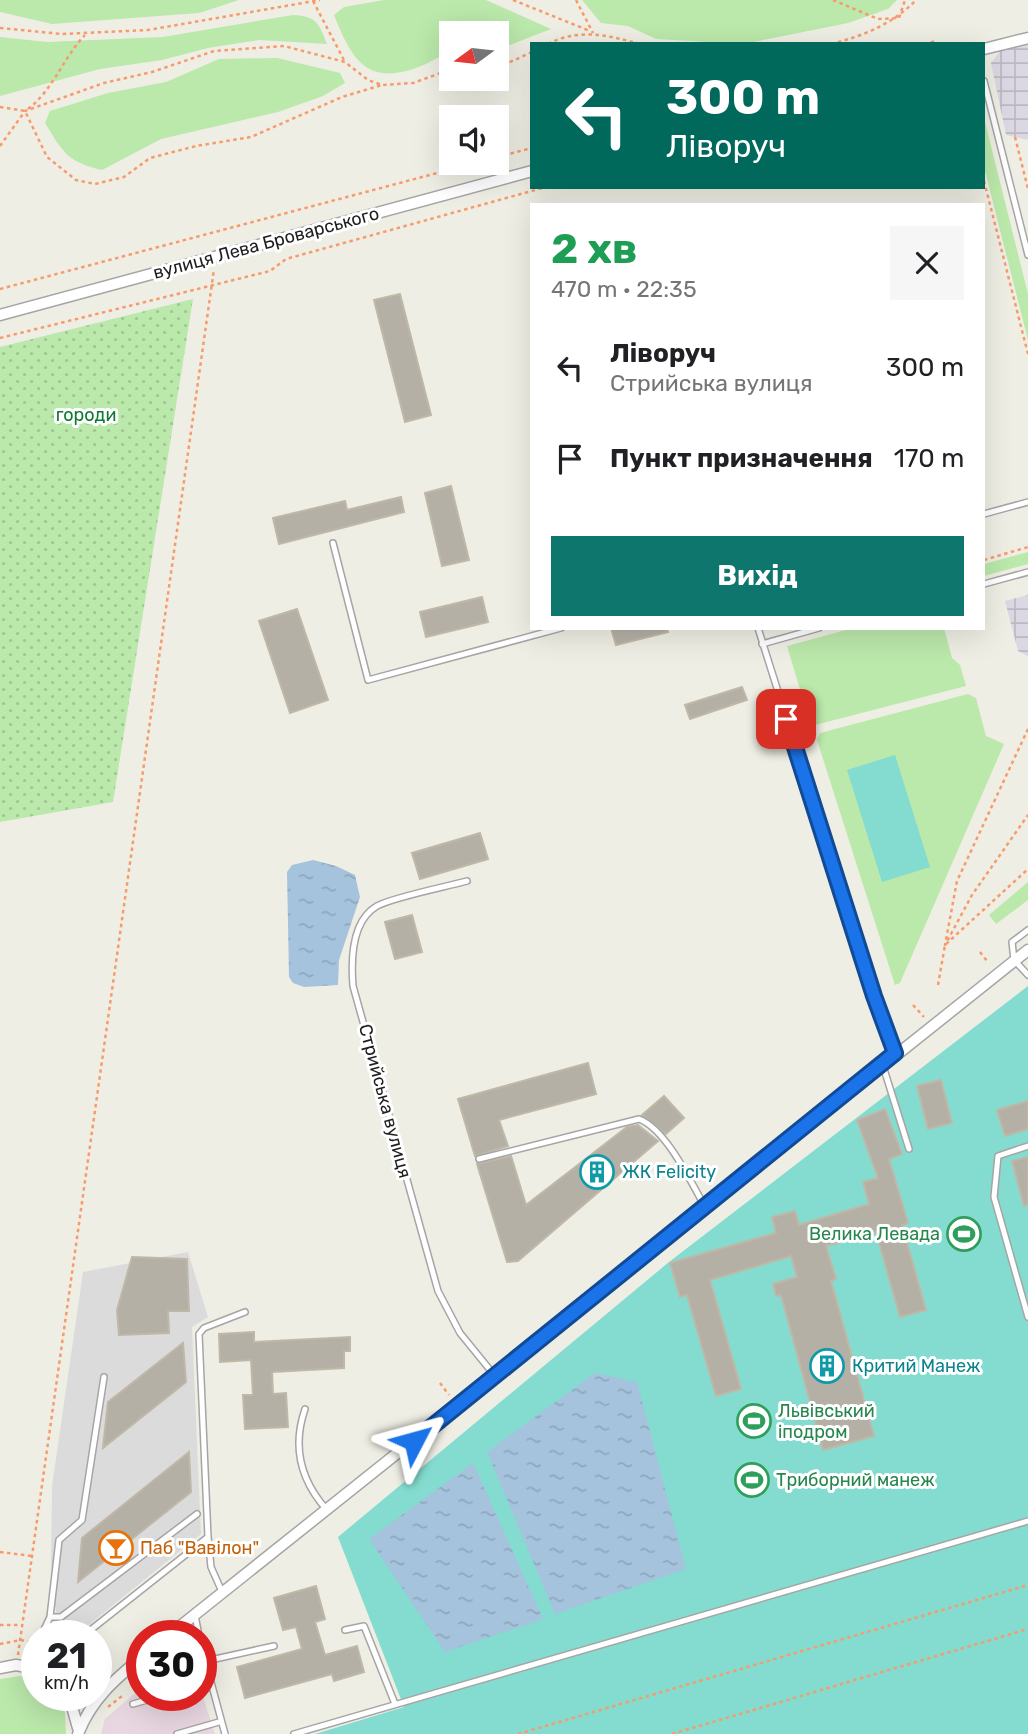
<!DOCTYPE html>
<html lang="uk">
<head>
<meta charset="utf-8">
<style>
	:root { --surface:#fff; --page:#f6f6f6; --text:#202124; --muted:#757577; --accent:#0f766e }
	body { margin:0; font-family:Rubik,sans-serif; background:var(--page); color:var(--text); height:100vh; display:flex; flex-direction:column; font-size:26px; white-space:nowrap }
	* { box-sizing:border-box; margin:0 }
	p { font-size:23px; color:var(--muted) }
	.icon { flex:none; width:38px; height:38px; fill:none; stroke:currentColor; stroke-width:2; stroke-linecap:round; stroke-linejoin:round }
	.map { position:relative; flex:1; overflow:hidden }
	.panel { position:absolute; left:530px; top:203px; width:455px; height:427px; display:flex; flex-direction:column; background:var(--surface); border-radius:0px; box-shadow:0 7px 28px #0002 }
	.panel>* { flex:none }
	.guide { position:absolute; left:530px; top:42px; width:455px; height:147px; border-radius:0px; box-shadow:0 7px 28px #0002; background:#00695c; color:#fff; overflow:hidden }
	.needle { width:46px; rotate:255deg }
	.tools { position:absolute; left:439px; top:21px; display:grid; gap:14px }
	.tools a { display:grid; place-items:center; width:70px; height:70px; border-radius:0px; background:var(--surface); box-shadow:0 7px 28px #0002; font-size:35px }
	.speed { position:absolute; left:21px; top:1620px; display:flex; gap:14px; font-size:35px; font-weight:700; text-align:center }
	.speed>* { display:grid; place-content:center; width:91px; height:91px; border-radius:50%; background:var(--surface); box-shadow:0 7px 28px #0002; line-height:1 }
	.speed small { font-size:18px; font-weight:400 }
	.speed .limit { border:10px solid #d22; background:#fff; color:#111 }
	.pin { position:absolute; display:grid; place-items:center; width:60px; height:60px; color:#fff; margin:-30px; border-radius:14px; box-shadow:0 4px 10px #0006 }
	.me { position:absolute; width:77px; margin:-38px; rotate:51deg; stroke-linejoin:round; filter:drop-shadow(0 0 5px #0008) }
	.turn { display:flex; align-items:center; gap:24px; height:147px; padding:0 21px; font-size:32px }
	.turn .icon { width:91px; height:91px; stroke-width:2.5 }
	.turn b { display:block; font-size:49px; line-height:60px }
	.round { display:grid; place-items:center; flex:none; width:74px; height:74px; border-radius:0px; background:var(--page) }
	.head { display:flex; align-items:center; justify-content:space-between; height:119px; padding:0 21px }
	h1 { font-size:42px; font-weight:700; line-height:52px; color:#1e9e55 }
	.button { display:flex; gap:14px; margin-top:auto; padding:14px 21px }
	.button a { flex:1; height:80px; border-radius:0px; background:var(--accent); color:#fff; font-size:28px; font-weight:700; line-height:80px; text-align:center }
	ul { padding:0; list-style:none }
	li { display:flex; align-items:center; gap:21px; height:91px; padding:0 21px }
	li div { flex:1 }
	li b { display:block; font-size:26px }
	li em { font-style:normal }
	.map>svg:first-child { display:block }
</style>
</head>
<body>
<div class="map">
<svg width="1028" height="1734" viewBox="0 0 1028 1734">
	<defs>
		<pattern id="garden-dots" width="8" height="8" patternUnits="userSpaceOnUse" patternTransform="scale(1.75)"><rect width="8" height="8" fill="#bbe8ab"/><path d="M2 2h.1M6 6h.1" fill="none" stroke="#a0c793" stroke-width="1.8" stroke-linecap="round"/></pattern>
		<pattern id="plaza-grid" width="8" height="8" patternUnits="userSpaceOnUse" patternTransform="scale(1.75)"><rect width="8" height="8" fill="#dbd8e4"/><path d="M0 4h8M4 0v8" fill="none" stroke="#bcb9c3"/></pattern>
		<pattern id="water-ripples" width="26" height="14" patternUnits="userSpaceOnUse" patternTransform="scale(1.75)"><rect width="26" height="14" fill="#a5c3dc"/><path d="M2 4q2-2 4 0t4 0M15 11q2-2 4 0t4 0" fill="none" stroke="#8ea7bc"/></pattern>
	</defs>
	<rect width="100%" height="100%" fill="#efeee4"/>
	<path fill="#dcdbdb" d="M188 1252 208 1317 192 1327 201 1534 75 1636 56 1612 51 1564 52 1486 83 1272Z"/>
	<path fill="#e8d6e0" d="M142 1687V1696H201V1691L215 1734H101L105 1719Z"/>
	<path fill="#bbe8ab" d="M0 0H239L199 13 52 24 0 12Z
		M384 0H486L551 29 497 50V33H452L451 52C439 56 428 64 416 68 365 86 351 57 334 15L344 7Z
		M582 0H897L888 9 848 23 744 44 656 39 628 26 601 23Z
		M293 15C316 16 319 23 327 44L259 40 208 48 162 60 100 69 0 96V37L47 42 163 37Z
		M277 58 340 73 345 83 323 96 278 112 161 139 102 170C67 162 63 152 45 123L50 111 108 93 166 82 219 59Z
		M984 118 1028 294V340L984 167Z
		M1028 552V564L984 576V564Z
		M853 628H944L952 658 960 665 966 686 811 726 787 646Z
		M968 694 976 698 986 736 1004 744 900 983 895 985 817 740 820 733Z
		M1028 882V900L996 924 989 915Z
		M20 1676 37 1681V1696H56L65 1713 66 1734H0V1679Z"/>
	<path fill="url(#garden-dots)" d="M193 299 113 802 0 822V347Z"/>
	<path fill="#83dccf" d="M895 755 930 867 882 882 847 770Z
		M1028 986V1734H315L404 1707 338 1537 669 1262Z"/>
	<path fill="url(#plaza-grid)" d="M1028 44V140L1006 135 991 63 1000 51Z
		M1028 595V656L1018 651 1005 601Z"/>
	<path fill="url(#water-ripples)" d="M313 860 336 866 355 875 360 897 339 960 338 985 304 987 293 983 289 977 287 872 292 865Z
		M595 1373 637 1382 686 1569 555 1614 487 1452Z
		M473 1463 543 1619 445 1652 369 1539Z"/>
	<path fill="#b4b0a6" stroke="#c0b8a7" stroke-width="2" d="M400 294 431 415 405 422 374 300Z
		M451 486 469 560 442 566 425 493Z
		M401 497 404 512 279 544 273 518 345 501 347 510Z
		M482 597 488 622 426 637 420 612Z
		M297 609 328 700 290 713 259 621Z
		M611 628H667L668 632 616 645Z
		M742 687 747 700 690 719 685 705Z
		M480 833 488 859 420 879 412 853Z
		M412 915 422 952 395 959 385 922Z
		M588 1063 596 1094 499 1120 508 1146 475 1156 458 1099Z
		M941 1080 952 1123 928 1129 917 1086Z
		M664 1096 684 1118 666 1134 642 1115Z
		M1028 1101V1129L1005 1136 997 1110Z
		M885 1109 902 1154 889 1159 908 1223 902 1225 926 1310 900 1317 876 1232 826 1246 836 1279 831 1281 874 1436 823 1450 781 1295 776 1296 773 1284 797 1277 791 1256 710 1280 741 1389 716 1396 687 1295 680 1297 670 1263 776 1233 772 1217 795 1211 799 1225 869 1204 863 1182 878 1178 857 1120Z
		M638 1125 658 1141 518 1261 507 1262 477 1164 511 1156 526 1205 627 1127Z
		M1028 1157V1205L1024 1206 1012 1161Z
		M132 1257 187 1259 189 1311H168L169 1333 119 1335 117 1310Z
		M254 1332V1342L350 1337V1351H344V1368L272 1372 273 1394 286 1393 288 1427 245 1429 243 1395H253L251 1360 220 1362 219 1334Z
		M183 1343 186 1382 103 1448 108 1402Z
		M189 1452 191 1492 78 1582 82 1538Z
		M316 1586 325 1619 315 1622 325 1655 357 1646 364 1672 334 1681 332 1674 245 1698 237 1667 302 1649 296 1627 283 1630 274 1598Z"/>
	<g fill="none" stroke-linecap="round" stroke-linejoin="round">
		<g stroke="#a5a5a5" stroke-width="8">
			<path id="service" d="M984 81 1028 255
				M984 514 1028 502
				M333 543 368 680 561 628
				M984 584 1028 572
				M758 628 874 996 895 1053
				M762 644 819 628
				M467 881C445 887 394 897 377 906 351 921 351 961 353 986L438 1291 460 1333 495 1376
				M1028 930 1012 942 1014 960 1028 975
				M883 1066 909 1149
				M1028 1146 998 1156 994 1197 1028 1317
				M479 1159 639 1119C666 1129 691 1182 705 1207
				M305 1409C292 1447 300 1480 327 1510
				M223 1594 211 1567 208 1537 199 1334 204 1328 245 1312
				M195 1615 199 1636
				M50 1617H61L197 1514
				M345 1630 364 1626 395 1704
				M41 1636 50 1617 59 1540 82 1520 104 1377
				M83 1636 208 1537
				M201 1645 225 1734
				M206 1661 274 1646
				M29 1667 37 1645
				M133 1704 161 1696
				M177 1734 219 1722
				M294 1734 1028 1521"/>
		</g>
		<g stroke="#a5a5a5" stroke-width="13">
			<path id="minor" d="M984 49 1028 38
				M0 315 532 171
				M168 1636 1028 950
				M0 1668 16 1665 37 1669
				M69 1696 78 1728
				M78 1734C91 1700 114 1680 142 1657"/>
		</g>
		<path stroke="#f79b6d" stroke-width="2.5" stroke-dasharray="3.5 3.5" stroke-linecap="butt" d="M513 0 590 31
			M576 0 593 33
			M833 0 878 19 899 18 905 0
			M313 1 345 62
			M0 28 62 34 148 30 320 0
			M548 44C579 28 607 35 640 44
			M831 44C863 36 893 24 916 0
			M924 44 936 41
			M497 68 532 52
			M0 107 25 111 47 157 76 180 95 184 124 177 150 158 196 146 251 137 342 97 382 85
			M28 109C53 90 63 58 85 35
			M1015 137 1028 189
			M0 146 25 111 104 83 152 72 214 51 284 46 345 62 368 80 382 85 413 83 452 69
			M497 157 532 148
			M984 181 1028 354
			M0 289 475 163
			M0 338 270 271 286 259 546 187
			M984 560 1028 547
			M1028 729 957 881 945 945 972 895 1028 815
			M980 952 987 961
			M938 985 945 945 1028 869
			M913 1005 924 1017
			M440 1383 449 1395
			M0 1552 32 1556
			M0 1625H22
			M0 1644 21 1640 30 1642
			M18 1655 214 269
			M108 1707 122 1696
			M518 1734 1028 1585
			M672 1734 1028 1629"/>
		<use href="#service" stroke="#fff" stroke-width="5"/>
		<use href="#minor" stroke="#fff" stroke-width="10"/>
	</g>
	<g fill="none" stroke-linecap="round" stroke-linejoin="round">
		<g stroke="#114b97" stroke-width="18">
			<path id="route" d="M414 1441 895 1053 874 996 786 719"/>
		</g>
		<use href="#route" stroke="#1a73e8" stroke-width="12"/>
	</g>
	<defs>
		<g id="building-ring" transform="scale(1.75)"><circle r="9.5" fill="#fff" stroke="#0f9aa8" stroke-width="1.5"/><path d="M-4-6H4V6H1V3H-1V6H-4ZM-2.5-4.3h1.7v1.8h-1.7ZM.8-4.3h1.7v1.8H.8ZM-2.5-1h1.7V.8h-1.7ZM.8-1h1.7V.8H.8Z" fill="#0f9aa8"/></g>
		<g id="stadium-ring" transform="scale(1.75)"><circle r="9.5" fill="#fff" stroke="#2e9e5b" stroke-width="1.5"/><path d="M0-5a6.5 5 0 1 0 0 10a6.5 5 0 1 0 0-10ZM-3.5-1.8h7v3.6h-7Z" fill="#2e9e5b"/></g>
		<g id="bar-ring" transform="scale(1.75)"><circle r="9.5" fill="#fff" stroke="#e8710a" stroke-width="1.5"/><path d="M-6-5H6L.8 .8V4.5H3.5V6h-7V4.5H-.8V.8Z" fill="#e8710a"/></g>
	</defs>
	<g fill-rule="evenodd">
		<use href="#building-ring" x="597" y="1172"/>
		<use href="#stadium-ring" x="964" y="1234"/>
		<use href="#building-ring" x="827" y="1366"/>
		<use href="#stadium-ring" x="754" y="1421"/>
		<use href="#stadium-ring" x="752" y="1480"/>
		<use href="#bar-ring" x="116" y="1548"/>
	</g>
	<g text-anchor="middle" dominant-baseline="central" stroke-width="6" stroke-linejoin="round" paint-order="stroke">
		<g font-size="18" fill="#1e1e1e" stroke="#fff">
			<text transform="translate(266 243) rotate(-15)">вулиця Лева Броварського</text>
			<text transform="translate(385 1101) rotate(75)">Стрийська вулиця</text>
		</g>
		<g font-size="18" fill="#0d7a30" stroke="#fff">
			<text x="86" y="415">городи</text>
		</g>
		<g font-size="18" fill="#0d838f" stroke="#fff" text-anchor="start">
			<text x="622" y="1172">ЖК Felicity</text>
			<text x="852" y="1366">Критий Манеж</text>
		</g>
		<g font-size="18" fill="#27864d" stroke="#fff" text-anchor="start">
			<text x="940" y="1234" text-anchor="end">Велика Левада</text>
			<text x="778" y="1411">Львівський<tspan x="778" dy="21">іподром</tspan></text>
			<text x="776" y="1480">Триборний манеж</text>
		</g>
		<g font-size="18" fill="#c56008" stroke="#fff" text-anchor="start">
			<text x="140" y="1548">Паб "Вавілон"</text>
		</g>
	</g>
</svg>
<div class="tools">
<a><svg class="needle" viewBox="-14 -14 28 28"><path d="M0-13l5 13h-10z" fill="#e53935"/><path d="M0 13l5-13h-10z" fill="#757577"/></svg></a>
<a><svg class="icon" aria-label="sound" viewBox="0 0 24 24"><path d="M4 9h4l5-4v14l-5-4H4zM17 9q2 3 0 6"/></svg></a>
</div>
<div class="speed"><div>21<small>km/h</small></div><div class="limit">30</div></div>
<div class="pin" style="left:786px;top:719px;background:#d93025"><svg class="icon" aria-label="arrive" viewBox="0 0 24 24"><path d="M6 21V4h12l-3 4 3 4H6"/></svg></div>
<svg class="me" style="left:414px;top:1441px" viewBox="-20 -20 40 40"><path d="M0-17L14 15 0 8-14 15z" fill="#1a73e8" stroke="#fff" stroke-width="4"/></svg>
<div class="guide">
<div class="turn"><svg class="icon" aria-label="left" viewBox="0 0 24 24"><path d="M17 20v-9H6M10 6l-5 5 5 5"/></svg><div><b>300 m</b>Ліворуч</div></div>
</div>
<section class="panel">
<div class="head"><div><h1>2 хв</h1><p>470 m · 22:35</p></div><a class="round"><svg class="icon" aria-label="close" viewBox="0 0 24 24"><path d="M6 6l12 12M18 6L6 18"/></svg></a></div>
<ul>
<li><svg class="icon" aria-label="left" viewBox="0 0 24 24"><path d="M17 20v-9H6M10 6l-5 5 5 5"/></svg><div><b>Ліворуч</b><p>Стрийська вулиця</p></div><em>300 m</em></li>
<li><svg class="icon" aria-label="arrive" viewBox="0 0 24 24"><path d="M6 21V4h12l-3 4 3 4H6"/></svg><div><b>Пункт призначення</b></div><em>170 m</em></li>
</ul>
<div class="button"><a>Вихід</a></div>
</section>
</div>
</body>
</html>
